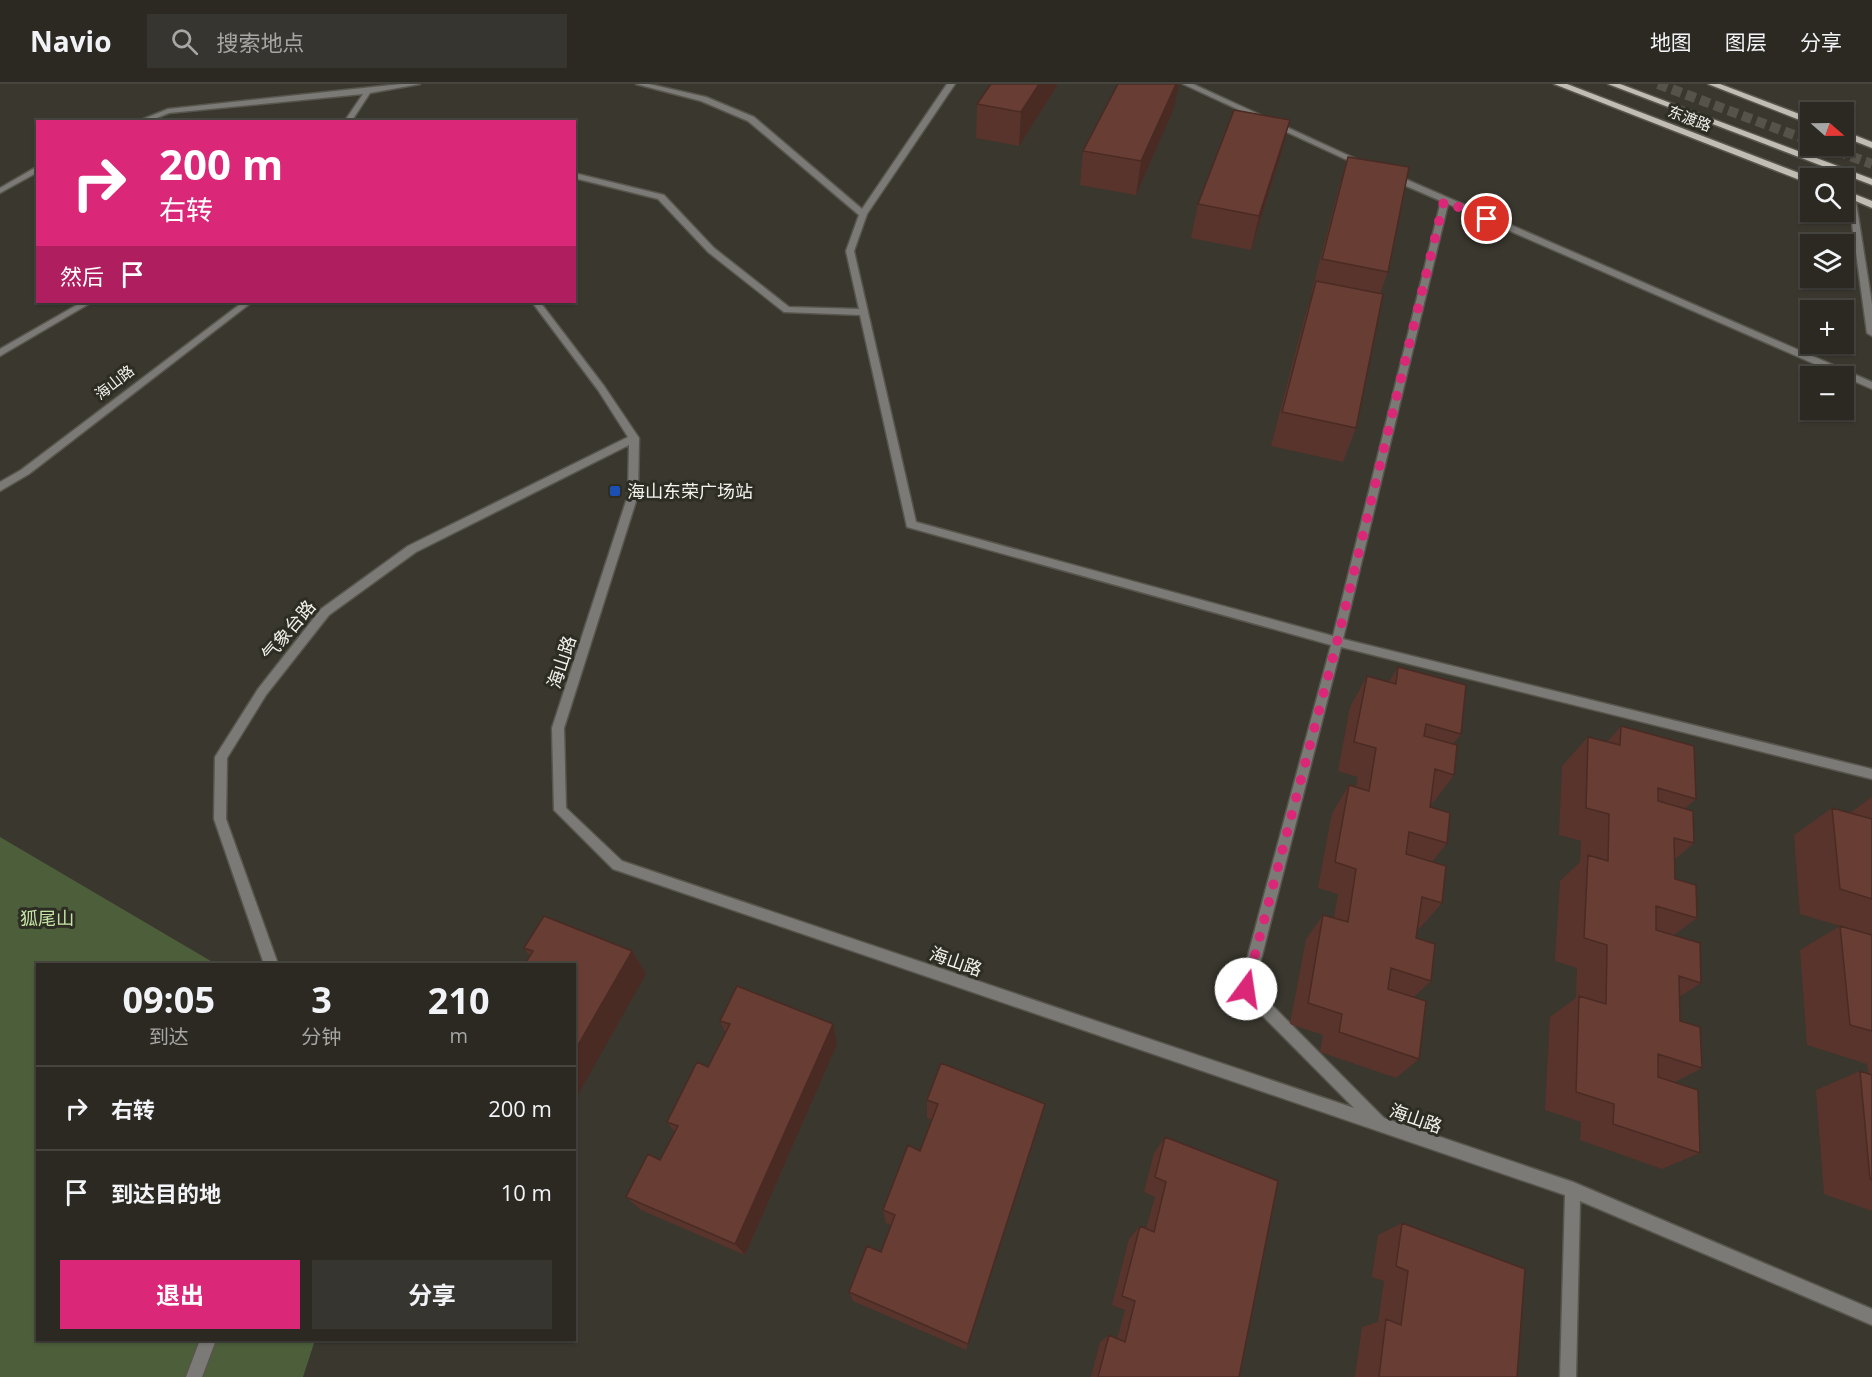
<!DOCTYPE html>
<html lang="zh">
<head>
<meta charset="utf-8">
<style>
	:root { --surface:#2b2922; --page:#37352f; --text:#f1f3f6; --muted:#a6a6a5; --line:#474540; --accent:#db2777 }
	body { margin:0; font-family:"Open Sans","Noto Sans SC",sans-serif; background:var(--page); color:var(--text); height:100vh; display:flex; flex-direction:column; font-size:22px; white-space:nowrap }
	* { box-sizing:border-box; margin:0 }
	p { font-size:20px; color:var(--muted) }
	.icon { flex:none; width:33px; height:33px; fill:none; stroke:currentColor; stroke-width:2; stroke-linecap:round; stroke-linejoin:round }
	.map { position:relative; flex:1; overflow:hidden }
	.side { position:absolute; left:36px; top:879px; width:540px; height:378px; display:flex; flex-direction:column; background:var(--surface); border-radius:0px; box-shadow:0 2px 4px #0004,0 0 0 2px var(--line) }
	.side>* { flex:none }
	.hud { position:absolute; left:36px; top:36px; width:540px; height:183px; border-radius:0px; box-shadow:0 2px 4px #0004,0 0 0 2px var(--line); background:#db2777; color:#fff; overflow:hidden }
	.needle { width:39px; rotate:110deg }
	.buttons { position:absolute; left:1800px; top:18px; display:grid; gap:12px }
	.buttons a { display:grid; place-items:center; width:54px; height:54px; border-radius:0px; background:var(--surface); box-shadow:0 2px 4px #0004,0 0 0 2px var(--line); font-size:30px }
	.pin { position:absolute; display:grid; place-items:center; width:51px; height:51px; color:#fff; margin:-26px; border:3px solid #fff; border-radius:50%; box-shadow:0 2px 6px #0007 }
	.me { position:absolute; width:66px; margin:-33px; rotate:14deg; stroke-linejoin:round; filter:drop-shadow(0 0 4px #0008) }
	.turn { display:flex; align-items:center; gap:21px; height:126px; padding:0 24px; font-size:27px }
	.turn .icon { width:78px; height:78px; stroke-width:2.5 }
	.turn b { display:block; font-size:42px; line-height:51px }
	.then { display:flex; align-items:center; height:57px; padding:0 24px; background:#0003; gap:12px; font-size:22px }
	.eta { display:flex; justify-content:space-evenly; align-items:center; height:102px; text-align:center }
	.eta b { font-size:36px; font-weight:700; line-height:42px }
	.action { display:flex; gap:12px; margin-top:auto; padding:12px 24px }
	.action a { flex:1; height:69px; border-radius:0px; background:var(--accent); color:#fff; font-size:24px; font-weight:700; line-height:69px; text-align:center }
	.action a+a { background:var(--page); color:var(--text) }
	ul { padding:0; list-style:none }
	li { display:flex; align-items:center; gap:18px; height:84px; padding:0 24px; border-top:2px solid var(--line) }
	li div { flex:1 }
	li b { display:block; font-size:22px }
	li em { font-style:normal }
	header { display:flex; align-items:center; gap:36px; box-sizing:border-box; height:84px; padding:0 30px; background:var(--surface); border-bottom:2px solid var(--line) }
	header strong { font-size:28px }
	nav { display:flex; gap:33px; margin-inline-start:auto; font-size:21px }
	.search { width:420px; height:54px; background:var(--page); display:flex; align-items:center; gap:15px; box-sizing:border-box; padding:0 21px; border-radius:0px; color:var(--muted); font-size:22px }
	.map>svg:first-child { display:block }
</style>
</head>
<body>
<header>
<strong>Navio</strong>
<div class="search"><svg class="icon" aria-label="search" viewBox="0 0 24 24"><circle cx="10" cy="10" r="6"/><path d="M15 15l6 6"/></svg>搜索地点</div>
<nav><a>地图</a><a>图层</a><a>分享</a></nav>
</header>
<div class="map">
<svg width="1872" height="1293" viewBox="0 0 1872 1293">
	<rect width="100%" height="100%" fill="#39372e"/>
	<path fill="#4c5e3a" d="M0 753 216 880H38V1256H315L303 1293H0Z"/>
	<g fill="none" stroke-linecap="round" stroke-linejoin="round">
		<path stroke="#55534a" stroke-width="10" stroke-dasharray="10 5" stroke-linecap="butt" d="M1658 0 1810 57
			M1823 62 1872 80"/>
		<g stroke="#57554c" stroke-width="3">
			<path id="street" d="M401 0H420L370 9 351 38H344L363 10 169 29 147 38H136L168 25Z
				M636 0H649L706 13 754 33 862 125 947 0H955L867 130 854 167 916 438 1333 552 1441 117 1390 95V91H1396L1872 298V305L1448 120 1343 555 1872 685V695L1341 563 1254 903 1384 1034 1573 1098 1872 1225V1241L1580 1117 1576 1293H1560L1565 1111 613 785 554 726 552 644 628 411 629 361 416 468 329 531 266 611 227 674 226 735 278 880H264L214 735 215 673 258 605 321 525 408 462 628 353 598 306 532 218H540L604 302 639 354 638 411 564 644 566 724 622 777 1354 1024 1241 910 1239 905 1331 561 907 443 860 231 784 228 708 168 658 115 574 94V89L664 111 714 164 789 223 859 225 846 167 859 131 748 37 701 17Z
				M1183 0H1193L1367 80 1360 82Z
				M38 82V88L0 109V104Z
				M1848 110 1855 112 1872 220V252L1867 249Z
				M82 218H92L0 272V265Z
				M243 218H252L29 390 0 407V398L21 386Z
				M200 1256H216L202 1293H186Z"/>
		</g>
		<g stroke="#57554c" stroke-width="3">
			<path id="primary" d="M1554 0H1567L1812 94H1810V100Z
				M1608 0H1620L1872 95V101Z
				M1708 0H1720L1810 34V40Z
				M1844 47 1872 58V64L1844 53Z
				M1844 106 1872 117V124L1844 112Z"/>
		</g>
		<use href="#street" fill="#7c7a76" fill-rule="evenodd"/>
		<use href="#primary" fill="#c1bdb5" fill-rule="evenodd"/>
	</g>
	<path fill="#59342c" d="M991 0H1058L1019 62 976 54 977 20Z
		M1174 24 1136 111 1080 101 1083 67Z
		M1281 70 1251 166 1191 154 1198 120Z
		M1348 73 1388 188 1380 210 1356 344 1343 378 1271 362 1305 232 1312 210H1311L1338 107Z
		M1398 583 1461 650 1453 660 1454 691 1433 719 1431 718 1430 723 1447 759 1432 778 1442 819 1420 844 1418 843 1416 854 1431 897 1414 913 1419 975 1396 994 1320 968 1323 951 1290 940 1306 855 1323 831 1334 834 1338 810 1318 804 1332 729 1349 701 1356 703 1358 693 1338 687 1350 623 1367 592 1389 598Z
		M1621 642 1696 715 1684 725 1694 759 1674 776 1675 795 1697 834 1674 851 1701 899 1679 913 1680 937 1702 984 1675 998 1700 1069 1662 1085 1580 1056 1581 1038 1545 1026 1550 933 1576 914 1577 884 1555 877 1560 797 1580 778 1581 757 1559 751 1562 682 1588 653 1607 658Z
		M1872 713V1127L1824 1110 1816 1006 1860 987 1868 989 1867 980 1807 961 1800 866 1840 842 1800 830 1794 751 1832 724 1850 729Z
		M524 864 632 867 646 890 530 872Z
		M720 937 837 960 745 1171 641 1126 626 1113 660 1076 675 1048 667 1038 708 983 725 948Z
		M927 1016 1040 1037 966 1266 853 1217 849 1208 881 1168 891 1141 886 1139 883 1126 920 1067 932 1036 927 1034Z
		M1165 1053 1239 1293H1091L1100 1258 1109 1251 1117 1255 1125 1226 1112 1221 1129 1155 1140 1142 1146 1145 1155 1113 1144 1108 1154 1069Z
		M1402 1139 1517 1293H1355L1362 1243 1378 1238 1384 1197 1372 1193 1378 1151Z"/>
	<path fill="#492b24" d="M1039 0H1058L1019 62 1021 28Z
		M1176 0H1179L1174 24 1136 111 1141 77Z
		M1290 36 1281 70 1251 166 1259 132Z
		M632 867 646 890 574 1018V968Z
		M833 940 837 960 745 1171 735 1160Z"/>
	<path fill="#683d33" stroke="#492b24" stroke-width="1.5" d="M991 0H1039L1021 28 977 20Z
		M1118 0H1176L1141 77 1083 67Z
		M1234 26 1290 36 1259 132 1198 120Z
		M1348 73 1409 83 1388 188 1322 175Z
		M1316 197 1383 210 1356 344 1282 328Z
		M1398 583 1466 601 1461 650 1426 640 1424 652 1457 661 1454 691 1435 685 1430 723 1450 729 1447 759 1409 748 1406 770 1446 782 1442 819 1422 813 1416 854 1435 860 1431 897 1391 884 1388 905 1426 917 1419 975 1339 948 1342 930 1308 919 1323 831 1348 838 1356 785 1335 778 1349 701 1369 707 1376 664 1354 658 1367 592 1396 600Z
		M1621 642 1694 662 1696 715 1658 704V717L1693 727 1694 759 1674 754 1675 795 1696 801 1697 834 1656 822V846L1700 859 1701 899 1679 892 1680 937 1700 943 1702 984 1658 970V993L1698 1006 1700 1069 1613 1040 1614 1020 1576 1008 1579 912 1606 920 1607 861 1584 854 1588 771 1608 777 1609 730 1586 724 1588 653 1620 661Z
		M1832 724 1872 735V815L1840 805Z
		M544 832 632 867 574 968V880H525L533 867 524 864Z
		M1840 842 1872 851V947L1850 941Z
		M737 902 833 940 735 1160 626 1113 648 1070 660 1076 678 1042 667 1038 697 978 708 983 730 940 720 937Z
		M941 979 1045 1020 968 1260 849 1208 867 1162 881 1168 895 1131 883 1126 908 1061 920 1067 938 1020 927 1016Z
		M1860 987 1872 991V1096L1870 1095Z
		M1165 1053 1278 1097 1239 1293H1098L1109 1251 1125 1258 1135 1217 1122 1212 1140 1142 1154 1148 1166 1098 1155 1093Z
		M1402 1139 1525 1185 1517 1293H1379L1386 1235 1401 1241 1408 1187 1396 1182Z"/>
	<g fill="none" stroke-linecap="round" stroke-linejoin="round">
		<path stroke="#db2777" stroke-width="10" stroke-dasharray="0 18" d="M1246 905 1337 558 1444 117 1487 135"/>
	</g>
	<rect fill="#1a4fb4" stroke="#2e2d24" stroke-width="2" x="609" y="401" width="12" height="12" rx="3"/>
	<g text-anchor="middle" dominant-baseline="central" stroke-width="6" stroke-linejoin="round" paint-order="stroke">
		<g font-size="15" fill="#f2f1ec" stroke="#2e2d24">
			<text transform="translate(1690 34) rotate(21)">东渡路</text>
			<text transform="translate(114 298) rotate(-38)">海山路</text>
		</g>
		<g font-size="18" fill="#f2f1ec" stroke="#2e2d24" text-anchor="start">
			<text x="627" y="407">海山东荣广场站</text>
		</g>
		<g font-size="18" fill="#f2f1ec" stroke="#2e2d24">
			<text transform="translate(288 546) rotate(-50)">气象台路</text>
			<text transform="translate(561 578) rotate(-72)">海山路</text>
			<text transform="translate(956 877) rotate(19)">海山路</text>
			<text transform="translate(1416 1034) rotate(19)">海山路</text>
		</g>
		<g font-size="18" fill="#c4e5a4" stroke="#2e2d24">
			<text x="47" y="834">狐尾山</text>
		</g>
	</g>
</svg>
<div class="buttons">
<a><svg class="needle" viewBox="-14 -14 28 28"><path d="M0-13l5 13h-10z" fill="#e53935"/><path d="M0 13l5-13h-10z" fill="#a6a6a5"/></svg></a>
<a><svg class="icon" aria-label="search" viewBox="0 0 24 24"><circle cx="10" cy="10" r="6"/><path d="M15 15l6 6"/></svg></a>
<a><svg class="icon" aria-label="layers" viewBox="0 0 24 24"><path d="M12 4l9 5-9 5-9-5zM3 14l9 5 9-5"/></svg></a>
<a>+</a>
<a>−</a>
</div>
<div class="pin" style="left:1487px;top:135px;background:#d93025"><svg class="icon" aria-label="arrive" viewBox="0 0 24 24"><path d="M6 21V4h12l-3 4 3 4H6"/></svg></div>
<svg class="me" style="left:1246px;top:905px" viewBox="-20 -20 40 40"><circle r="19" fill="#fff"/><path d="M0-13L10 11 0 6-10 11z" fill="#db2777"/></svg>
<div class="hud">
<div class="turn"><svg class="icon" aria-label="right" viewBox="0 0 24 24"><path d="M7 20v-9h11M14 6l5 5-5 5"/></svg><div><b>200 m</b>右转</div></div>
<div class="then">然后<svg class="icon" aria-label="arrive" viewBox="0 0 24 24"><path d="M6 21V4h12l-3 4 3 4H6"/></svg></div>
</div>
<section class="side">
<div class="eta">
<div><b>09:05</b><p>到达</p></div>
<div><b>3</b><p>分钟</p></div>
<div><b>210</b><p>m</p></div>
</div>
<ul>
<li><svg class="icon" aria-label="right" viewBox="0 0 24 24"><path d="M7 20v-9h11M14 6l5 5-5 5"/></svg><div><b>右转</b></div><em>200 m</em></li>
<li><svg class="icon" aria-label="arrive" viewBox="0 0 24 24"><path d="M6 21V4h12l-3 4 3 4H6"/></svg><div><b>到达目的地</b></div><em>10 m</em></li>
</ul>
<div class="action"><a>退出</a><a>分享</a></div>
</section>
</div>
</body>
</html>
